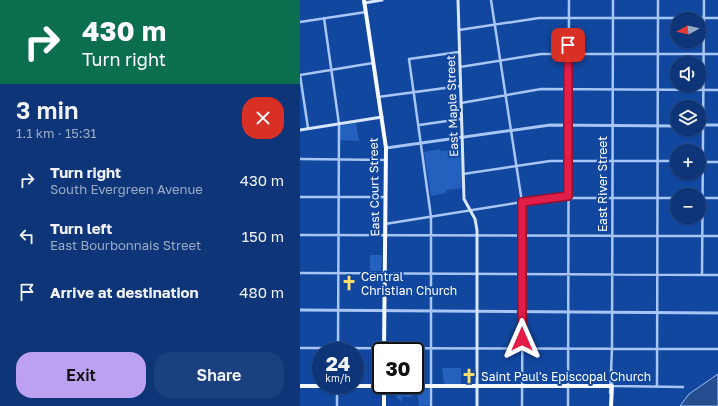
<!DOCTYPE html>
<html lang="en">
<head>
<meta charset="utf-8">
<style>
	:root { --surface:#0d3577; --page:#1b407f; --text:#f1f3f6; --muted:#9aabc6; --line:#2d5089; --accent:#bca0f2 }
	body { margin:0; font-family:"Golos Text",sans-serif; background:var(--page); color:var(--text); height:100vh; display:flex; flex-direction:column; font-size:15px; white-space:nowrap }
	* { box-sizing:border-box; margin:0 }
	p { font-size:13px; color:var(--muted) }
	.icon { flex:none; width:22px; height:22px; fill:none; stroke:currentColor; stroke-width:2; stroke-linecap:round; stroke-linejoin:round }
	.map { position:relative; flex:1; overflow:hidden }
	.panel { display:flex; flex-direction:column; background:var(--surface); width:300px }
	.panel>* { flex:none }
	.banner { background:#0b6e4f; color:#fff; overflow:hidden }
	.needle { width:26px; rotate:262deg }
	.buttons { position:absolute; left:370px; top:12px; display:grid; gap:8px }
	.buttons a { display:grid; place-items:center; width:36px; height:36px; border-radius:50%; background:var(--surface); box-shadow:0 1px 3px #0004,0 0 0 1px var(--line); font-size:20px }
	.speed { position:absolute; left:12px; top:342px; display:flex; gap:8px; font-size:20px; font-weight:700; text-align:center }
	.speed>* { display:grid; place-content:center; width:52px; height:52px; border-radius:50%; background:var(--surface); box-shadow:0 1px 3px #0004,0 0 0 1px var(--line); line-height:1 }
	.speed small { font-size:10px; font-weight:400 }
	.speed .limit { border:2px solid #111; border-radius:6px; background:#fff; color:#111 }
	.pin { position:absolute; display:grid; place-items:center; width:34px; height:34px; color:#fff; margin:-17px; border-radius:8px; box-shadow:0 2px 6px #0006 }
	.me { position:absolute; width:44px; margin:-22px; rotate:0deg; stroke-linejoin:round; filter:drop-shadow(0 0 3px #0008) }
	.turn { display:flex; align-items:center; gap:14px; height:84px; padding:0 16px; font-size:18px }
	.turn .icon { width:52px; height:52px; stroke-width:2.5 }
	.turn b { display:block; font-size:28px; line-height:34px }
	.round { display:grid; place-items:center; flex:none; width:42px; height:42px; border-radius:16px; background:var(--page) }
	.summary { display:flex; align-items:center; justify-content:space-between; height:68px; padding:0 16px }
	h1 { font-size:24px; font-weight:600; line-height:30px }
	.cta { display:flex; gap:8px; margin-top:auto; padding:8px 16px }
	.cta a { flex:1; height:46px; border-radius:16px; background:var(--accent); color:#111; font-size:16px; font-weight:600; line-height:46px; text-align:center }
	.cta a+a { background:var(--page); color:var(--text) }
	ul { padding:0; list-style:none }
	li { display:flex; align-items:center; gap:12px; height:56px; padding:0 16px }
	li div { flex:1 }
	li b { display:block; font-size:15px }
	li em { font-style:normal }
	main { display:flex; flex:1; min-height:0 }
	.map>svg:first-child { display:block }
</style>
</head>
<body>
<main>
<section class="panel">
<div class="banner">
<div class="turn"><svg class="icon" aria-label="right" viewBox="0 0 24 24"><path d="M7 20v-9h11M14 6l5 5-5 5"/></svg><div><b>430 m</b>Turn right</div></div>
</div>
<div class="summary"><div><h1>3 min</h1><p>1.1 km · 15:31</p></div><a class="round" style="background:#d93025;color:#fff"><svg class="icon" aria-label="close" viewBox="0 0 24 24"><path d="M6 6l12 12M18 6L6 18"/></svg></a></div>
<ul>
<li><svg class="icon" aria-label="right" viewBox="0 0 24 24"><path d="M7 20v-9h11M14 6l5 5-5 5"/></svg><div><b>Turn right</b><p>South Evergreen Avenue</p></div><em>430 m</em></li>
<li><svg class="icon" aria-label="left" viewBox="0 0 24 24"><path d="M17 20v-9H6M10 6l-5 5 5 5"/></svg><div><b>Turn left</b><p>East Bourbonnais Street</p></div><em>150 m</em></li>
<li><svg class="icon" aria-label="arrive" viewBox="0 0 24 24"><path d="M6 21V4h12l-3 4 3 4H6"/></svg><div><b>Arrive at destination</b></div><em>480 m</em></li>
</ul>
<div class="cta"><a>Exit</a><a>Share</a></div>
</section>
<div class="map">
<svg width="418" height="406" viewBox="0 0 418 406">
	<rect width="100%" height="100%" fill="#11479f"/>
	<path fill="#2460bd" d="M56 123 59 141 40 140V126Z
		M140 149 141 151 161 150 162 188 146 190V193L131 196 124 152Z
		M70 255H82L81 271H70Z
		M142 368H161V384H144Z
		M90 388H109L113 397H103L101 402Z
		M113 388 129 389V405L119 406 118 397 123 393 118 397Z"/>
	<path fill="#254d8f" stroke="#9ac0f8" d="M418 374V406H380L389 394Z"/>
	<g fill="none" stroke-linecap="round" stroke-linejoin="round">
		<path stroke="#a8c6f5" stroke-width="2.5" d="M191 0 223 209 222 406
			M24 18 39 124 38 351
			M0 22 66 12
			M159 30 239 18H418
			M160 67 241 54H418
			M0 75 73 63
			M0 75 8 128
			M78 97 160 86
			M161 103 241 89 418 90
			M119 125 161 119
			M0 159 86 160
			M399 162H418
			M163 174 250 161H377
			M0 197H85
			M399 198H418
			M85 224 266 195 271 198H377
			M0 235 418 236
			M0 273 418 275
			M402 275 404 0
			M0 348 418 349
			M312 370V386L383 387
			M357 386 358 0
			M310 393 312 349 313 0
			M37 406V385
			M131 406V217L109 59 159 52
			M268 406 269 0"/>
		<path stroke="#a8c6f5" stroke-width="3" d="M399 125H418
			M86 148 250 125 377 126
			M0 310 418 313"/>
		<path stroke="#d8e6fd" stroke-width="3" d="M158 0 164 199 175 219 177 230V406
			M64 3 82 0
			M0 130 82 117"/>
		<path stroke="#f6f9ff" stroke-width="4" d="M64 0 86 148 84 351
			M0 386H312L311 406
			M84 406V385"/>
	</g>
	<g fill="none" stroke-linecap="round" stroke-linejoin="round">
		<g stroke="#92132f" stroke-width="10">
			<path id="route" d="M222 339V202L268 196V45"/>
		</g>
		<use href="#route" stroke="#e11d48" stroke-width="7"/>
	</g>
	<defs>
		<g id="church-bare" transform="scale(1.2)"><path d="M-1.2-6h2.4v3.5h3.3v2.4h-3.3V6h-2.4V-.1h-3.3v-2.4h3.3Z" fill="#ffdd6c" stroke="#11479f" stroke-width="2.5" paint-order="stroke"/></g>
	</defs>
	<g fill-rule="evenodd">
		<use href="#church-bare" x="49" y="283"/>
		<use href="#church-bare" x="169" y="376"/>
	</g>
	<g text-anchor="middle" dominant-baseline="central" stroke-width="4" stroke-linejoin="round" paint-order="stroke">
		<g font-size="12" fill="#fff" stroke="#11479f">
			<text transform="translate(152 106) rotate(-92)">East Maple Street</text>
			<text transform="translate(302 184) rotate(-90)">East River Street</text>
			<text transform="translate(74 187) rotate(-91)">East Court Street</text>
		</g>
		<g font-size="12" fill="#fff" stroke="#11479f" text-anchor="start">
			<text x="61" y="276">Central<tspan x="61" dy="14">Christian Church</tspan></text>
			<text x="181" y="376">Saint Paul's Episcopal Church</text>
		</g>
	</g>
</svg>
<div class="buttons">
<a><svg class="needle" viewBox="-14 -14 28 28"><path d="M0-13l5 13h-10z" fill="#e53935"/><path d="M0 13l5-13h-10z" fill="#9aabc6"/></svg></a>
<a><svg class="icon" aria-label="sound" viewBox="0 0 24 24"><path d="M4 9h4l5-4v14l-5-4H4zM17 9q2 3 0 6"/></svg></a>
<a><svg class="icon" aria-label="layers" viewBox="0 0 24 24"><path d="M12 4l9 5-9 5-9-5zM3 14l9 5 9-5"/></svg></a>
<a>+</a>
<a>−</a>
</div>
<div class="speed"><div>24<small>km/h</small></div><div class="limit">30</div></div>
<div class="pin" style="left:268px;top:45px;background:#d93025"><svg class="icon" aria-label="arrive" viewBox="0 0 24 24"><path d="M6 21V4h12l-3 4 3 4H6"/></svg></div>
<svg class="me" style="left:222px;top:339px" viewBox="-20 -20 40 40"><path d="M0-17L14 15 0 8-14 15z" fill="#e11d48" stroke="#fff" stroke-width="4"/></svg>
</div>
</main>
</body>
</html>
